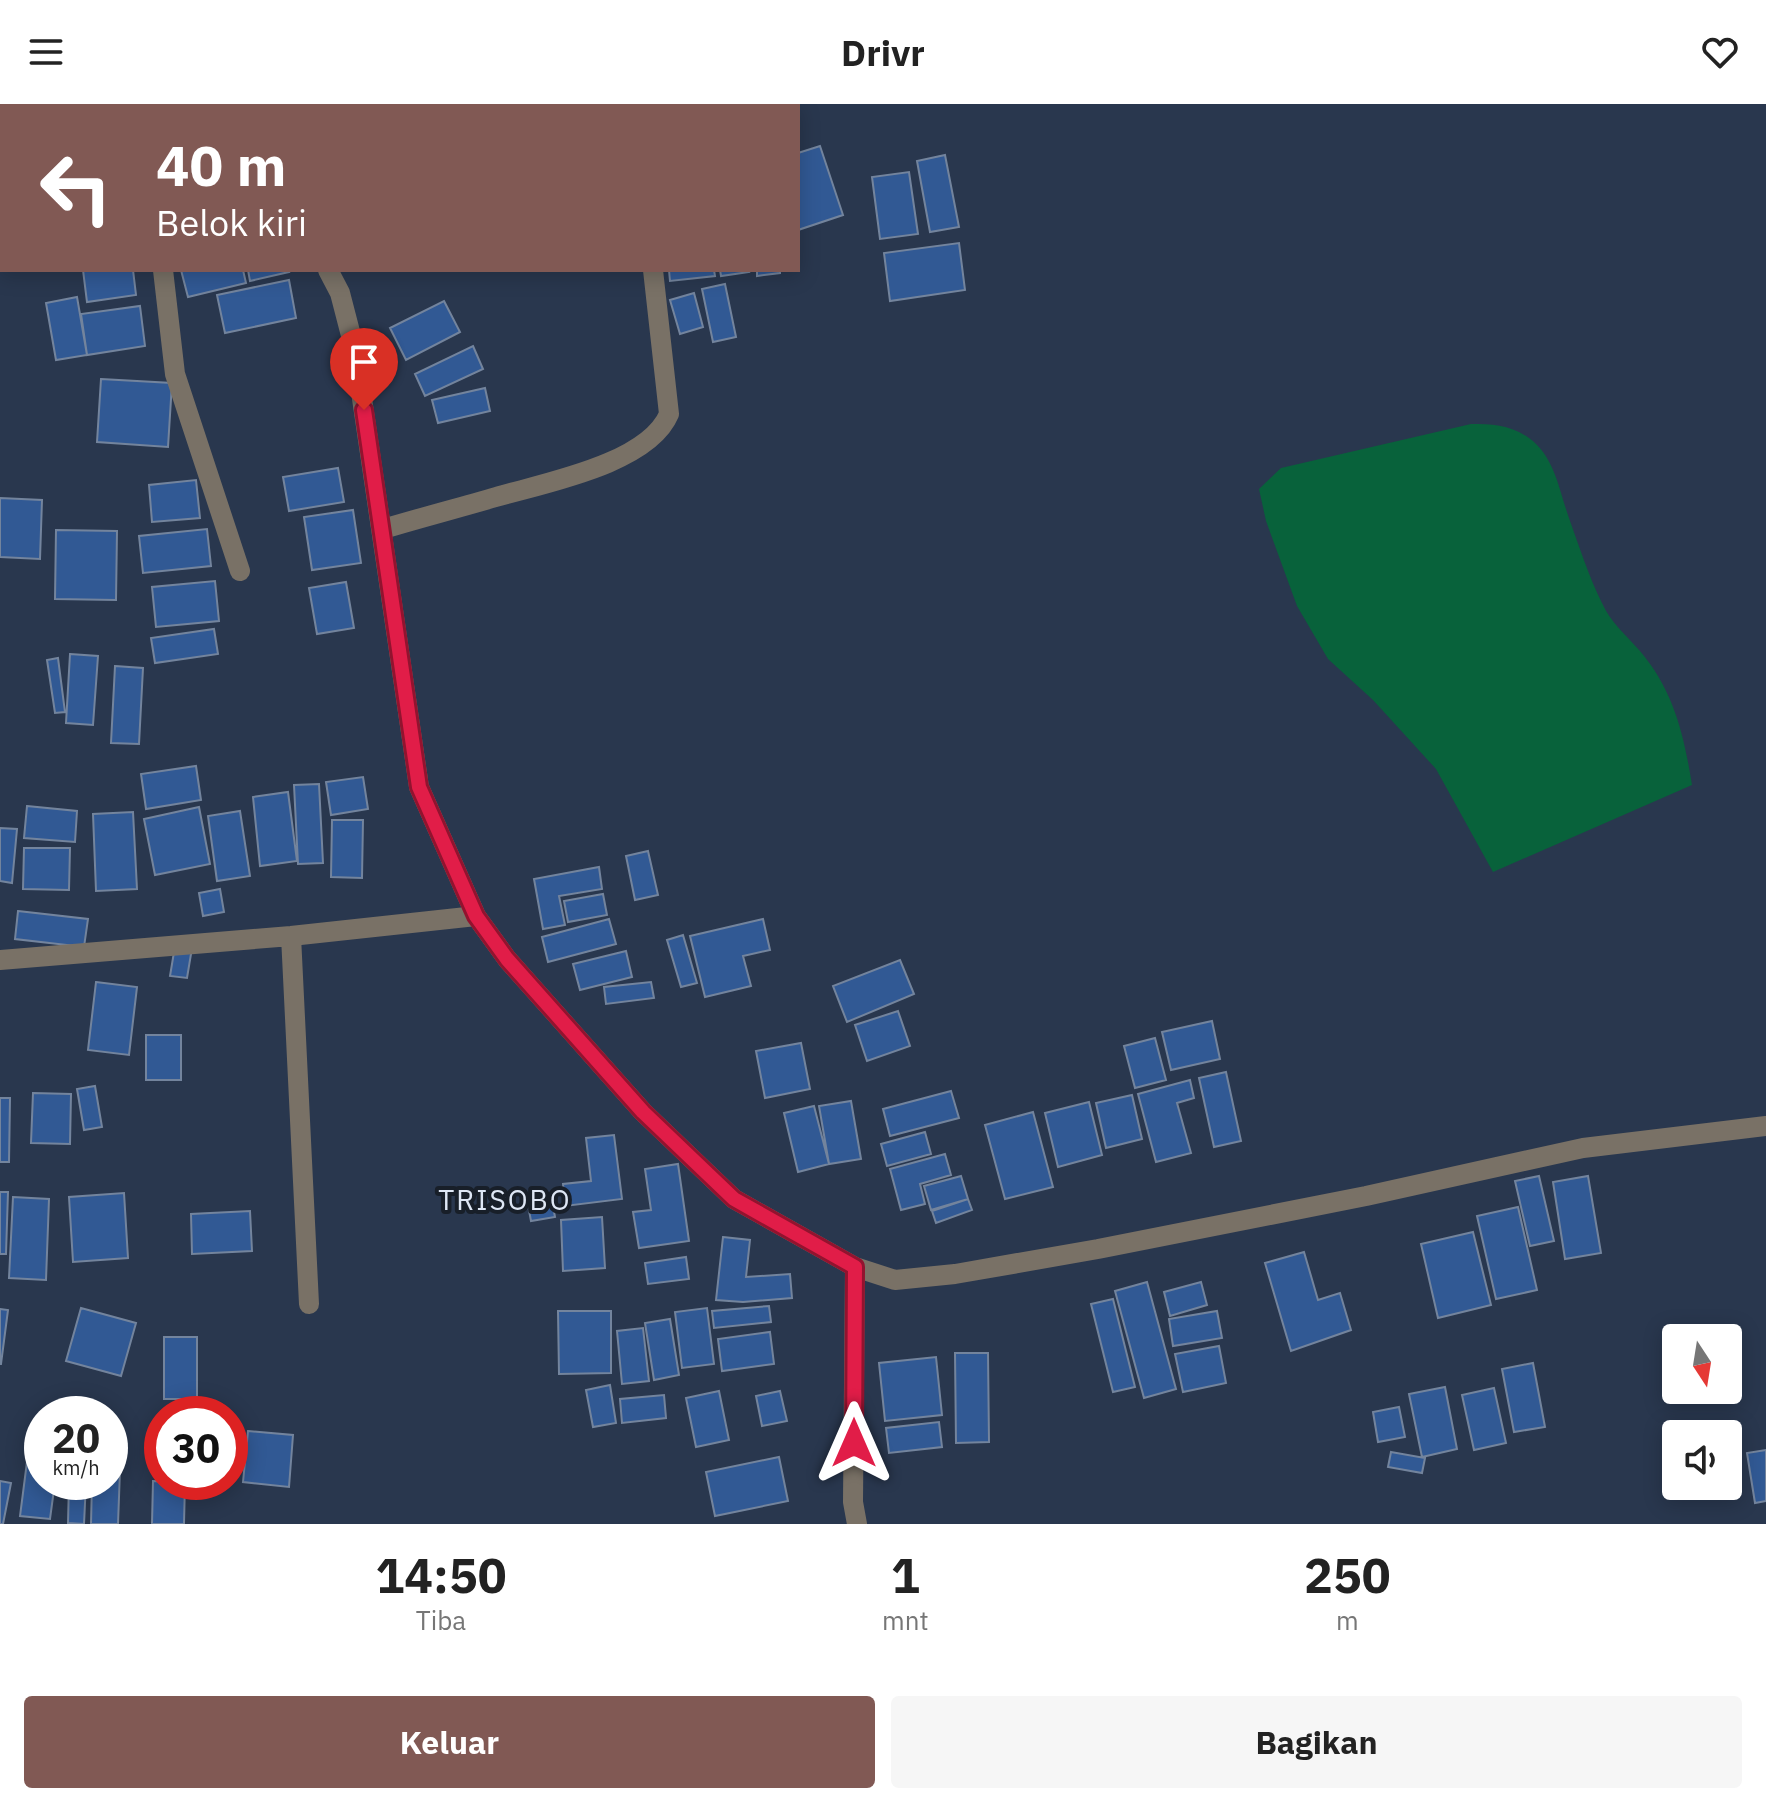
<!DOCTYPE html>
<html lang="id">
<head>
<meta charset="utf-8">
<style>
	:root { --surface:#fff; --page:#f6f6f6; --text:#222; --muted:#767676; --accent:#815954 }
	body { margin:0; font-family:"IBM Plex Sans",sans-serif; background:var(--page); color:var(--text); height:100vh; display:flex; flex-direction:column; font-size:30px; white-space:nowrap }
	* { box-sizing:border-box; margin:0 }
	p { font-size:26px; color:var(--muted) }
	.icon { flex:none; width:44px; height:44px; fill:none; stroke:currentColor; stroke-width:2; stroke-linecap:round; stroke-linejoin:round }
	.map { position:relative; height:1420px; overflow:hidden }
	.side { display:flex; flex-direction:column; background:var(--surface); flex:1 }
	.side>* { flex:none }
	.guide { position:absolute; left:0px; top:0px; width:800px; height:168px; box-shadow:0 4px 20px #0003; background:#815954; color:#fff; overflow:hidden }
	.needle { width:52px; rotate:168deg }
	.tools { position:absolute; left:1662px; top:1220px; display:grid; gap:16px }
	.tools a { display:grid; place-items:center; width:80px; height:80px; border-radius:8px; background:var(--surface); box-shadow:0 4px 20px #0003; font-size:40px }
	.speed { position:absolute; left:24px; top:1292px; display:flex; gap:16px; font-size:40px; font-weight:700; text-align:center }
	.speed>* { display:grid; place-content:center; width:104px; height:104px; border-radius:50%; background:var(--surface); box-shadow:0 4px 20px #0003; line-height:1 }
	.speed small { font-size:20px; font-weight:400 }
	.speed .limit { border:12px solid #d22; background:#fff; color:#111 }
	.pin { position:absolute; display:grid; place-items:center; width:68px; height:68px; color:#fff; margin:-82px -34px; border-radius:50% 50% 50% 0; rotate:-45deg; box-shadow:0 0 8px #0007 }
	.pin .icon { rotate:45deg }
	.me { position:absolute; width:88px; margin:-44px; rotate:0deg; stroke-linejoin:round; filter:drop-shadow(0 0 6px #0008) }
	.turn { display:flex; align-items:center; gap:28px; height:168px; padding:0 24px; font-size:36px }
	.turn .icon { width:104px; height:104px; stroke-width:2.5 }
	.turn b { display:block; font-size:56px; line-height:68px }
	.eta { display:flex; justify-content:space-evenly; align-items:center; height:136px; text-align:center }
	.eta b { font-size:48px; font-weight:700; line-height:56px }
	.cta { display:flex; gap:16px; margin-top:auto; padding:16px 24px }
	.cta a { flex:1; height:92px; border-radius:8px; background:var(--accent); color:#fff; font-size:32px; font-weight:700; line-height:92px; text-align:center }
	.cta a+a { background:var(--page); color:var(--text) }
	header { display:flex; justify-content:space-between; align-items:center; height:104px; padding:0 24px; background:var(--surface); font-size:36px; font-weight:700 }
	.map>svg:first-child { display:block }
</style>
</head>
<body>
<header><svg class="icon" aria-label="menu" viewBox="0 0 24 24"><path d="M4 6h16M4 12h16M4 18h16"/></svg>Drivr<svg class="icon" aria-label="heart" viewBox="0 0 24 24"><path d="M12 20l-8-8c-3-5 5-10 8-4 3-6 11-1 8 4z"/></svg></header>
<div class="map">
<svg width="1766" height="1420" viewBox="0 0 1766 1420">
	<rect width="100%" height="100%" fill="#29374e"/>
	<path fill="#08623b" d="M1471 320C1492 320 1511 321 1529 334 1555 353 1559 386 1569 414 1579 442 1589 473 1602 499 1611 519 1626 531 1640 547 1674 587 1684 631 1692 681L1493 768 1436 665 1373 596 1328 555 1297 502 1266 417 1259 385 1281 364Z"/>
	<path fill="#315994" stroke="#73849d" stroke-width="2" d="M574 0H631V2H574Z
		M820 42 843 111 798 126V49Z
		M945 51 959 123 930 128 917 57Z
		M909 68 918 130 880 135 872 73Z
		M959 139 965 186 890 197 884 149Z
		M83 166H133L136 191 87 198Z
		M181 166H243L246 179 188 193Z
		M248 166H288L289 168 250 177Z
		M669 166H714L715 172 670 177Z
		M720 166H748L749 168 721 172Z
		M757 166H780V169L757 172Z
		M289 176 296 214 225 229 217 191Z
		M725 180 736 233 713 238 702 185Z
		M694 189 703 223 680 230 670 196Z
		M77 193 87 251 56 256 46 199Z
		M444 197 460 228 406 256 390 224Z
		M140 202 145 242 87 251 81 210Z
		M473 242 483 265 425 292 415 270Z
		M101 275 172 279 168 343 97 338Z
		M485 284 490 307 438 319 432 296Z
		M338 364 344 398 289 407 283 373Z
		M196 376 200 414 152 418 149 381Z
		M0 394 42 396 40 455 0 453Z
		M353 406 361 459 312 466 304 413Z
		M207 425 211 462 143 469 139 432Z
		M56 426 117 427 116 496 55 495Z
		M215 477 219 517 156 523 152 483Z
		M346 478 354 524 317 530 309 484Z
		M214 525 218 550 155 559 151 534Z
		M70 550 98 552 93 621 66 619Z
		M58 554 65 608 55 609 47 556Z
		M115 562 143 564 139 640 111 639Z
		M196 662 201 696 146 705 141 670Z
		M363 673 368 705 331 711 326 678Z
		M319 680 323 759 298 760 294 681Z
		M288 688 297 757 260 762 253 693Z
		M27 702 77 707 75 738 24 734Z
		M199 703 210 760 155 771 144 715Z
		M240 707 250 772 217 777 208 712Z
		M133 708 137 785 96 787 93 710Z
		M332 716H363L362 774 331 773Z
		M0 724 17 725 12 779 0 777Z
		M24 744H70L69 786 23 785Z
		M648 747 658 791 635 796 626 752Z
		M599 763 602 785 559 792 565 821 543 825 534 775Z
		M220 785 224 808 203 812 199 789Z
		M603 790 607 811 568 818 564 797Z
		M18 807 88 815 84 843 15 835Z
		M609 815 616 840 548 858 542 833Z
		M763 815 770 846 743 852 751 882 705 893 690 832Z
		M683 831 697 879 681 883 667 836Z
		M175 842 192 844 187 874 170 872Z
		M626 847 632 873 580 886 573 860Z
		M900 856 914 890 847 918 833 882Z
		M96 878 137 883 129 951 88 946Z
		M651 878 654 894 606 900 604 883Z
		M898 907 910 942 867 957 855 921Z
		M1212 917 1220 955 1171 966 1162 928Z
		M146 931H181V976H146Z
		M1155 934 1166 976 1135 984 1124 942Z
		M801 939 810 985 765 994 756 947Z
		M1226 968 1241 1037 1214 1043 1199 974Z
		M1190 976 1194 994 1177 999 1191 1049 1156 1058 1138 990Z
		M95 982 102 1023 84 1026 77 985Z
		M951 987 959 1014 890 1032 883 1005Z
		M33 989 71 990 70 1040 31 1039Z
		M1132 991 1142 1035 1106 1044 1096 999Z
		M0 994H10L9 1058H0Z
		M851 997 861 1055 829 1060 819 1002Z
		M1089 998 1102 1051 1058 1063 1045 1009Z
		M814 1002 829 1060 798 1068 784 1009Z
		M1033 1008 1053 1083 1005 1095 985 1021Z
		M925 1028 931 1050 887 1062 881 1040Z
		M614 1031 622 1095 565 1102 563 1080 591 1077 586 1034Z
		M945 1050 951 1071 920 1080 925 1100 901 1106 890 1065Z
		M678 1060 689 1137 639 1144 633 1108 651 1106 645 1065Z
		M961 1072 968 1095 931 1106 924 1082Z
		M1539 1072 1554 1137 1530 1142 1515 1077Z
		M1588 1072 1601 1149 1565 1155 1553 1078Z
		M0 1088H8L6 1150H0Z
		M124 1089 128 1154 73 1158 69 1093Z
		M13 1093 49 1095 46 1176 9 1174Z
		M968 1095 972 1106 936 1119 932 1107Z
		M552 1097 555 1113 531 1117 528 1101Z
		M1518 1103 1537 1186 1496 1195 1477 1112Z
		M250 1107 252 1147 192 1150 191 1110Z
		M602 1113 605 1164 563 1167 561 1116Z
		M1473 1128 1491 1201 1438 1214 1421 1140Z
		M723 1133 750 1136 746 1173 790 1170 792 1194 743 1198 716 1196Z
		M1304 1148 1318 1196 1340 1189 1351 1226 1291 1247 1265 1159Z
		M686 1153 689 1175 648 1180 645 1159Z
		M1147 1178 1176 1285 1144 1294 1115 1187Z
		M1201 1178 1207 1201 1170 1212 1164 1188Z
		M1113 1195 1135 1283 1113 1288 1091 1200Z
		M769 1202 771 1218 714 1224 712 1207Z
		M81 1204 136 1219 121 1272 66 1257Z
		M707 1204 714 1260 682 1264 675 1208Z
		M0 1205 8 1206 1 1260H0Z
		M558 1207H611V1269L559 1270Z
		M1217 1207 1222 1234 1173 1242 1169 1215Z
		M670 1215 679 1271 654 1276 645 1219Z
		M643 1224 649 1277 622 1280 617 1227Z
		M770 1228 774 1260 722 1267 718 1235Z
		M164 1233H197V1295H164Z
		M1219 1242 1226 1279 1183 1288 1175 1250Z
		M955 1249H988L989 1338 956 1339Z
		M936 1253 942 1311 885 1317 879 1259Z
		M1533 1259 1545 1323 1514 1328 1502 1265Z
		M610 1281 616 1319 593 1323 586 1286Z
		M1445 1283 1457 1345 1422 1353 1409 1290Z
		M1494 1284 1506 1339 1474 1346 1462 1291Z
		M719 1287 729 1336 696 1343 686 1294Z
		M780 1287 787 1317 762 1322 756 1292Z
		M664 1291 666 1314 622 1319 620 1295Z
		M1399 1303 1405 1333 1378 1338 1373 1308Z
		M939 1318 942 1343 889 1349 886 1324Z
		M248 1327 293 1331 289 1383 243 1378Z
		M1766 1346V1397L1755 1399 1747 1349Z
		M1391 1348 1425 1354 1422 1369 1388 1363Z
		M28 1350 42 1352V1378H55L50 1415 20 1412Z
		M779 1353 788 1397 715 1412 706 1368Z
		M110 1365 120 1366 118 1420H91L92 1378H110Z
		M0 1377 11 1379 3 1420H0Z
		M153 1377 185 1378 184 1420H152Z
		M69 1378H86L84 1420 68 1419Z"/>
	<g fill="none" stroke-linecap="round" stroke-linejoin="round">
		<path stroke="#797166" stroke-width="20" d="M223 0 224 2
			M256 2 261 0
			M0 50H2
			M163 166 175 270 240 467
			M328 166 340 189 355 247 419 683 476 812 507 855 643 1008 734 1095 855 1163 895 1176 955 1170 1098 1145 1366 1092 1583 1044 1766 1022
			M383 425C420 414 458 404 496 393 544 379 648 360 669 310L653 166
			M291 832 309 1200
			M0 856 291 832 476 812
			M855 1163 853 1398 857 1420"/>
	</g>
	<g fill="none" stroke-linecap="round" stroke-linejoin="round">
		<g stroke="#92132f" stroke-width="20">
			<path id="route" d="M364 306 419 683 476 812 507 855 643 1008 734 1095 855 1163 854 1339"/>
		</g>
		<use href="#route" stroke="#e11d48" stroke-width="14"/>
	</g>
	<g text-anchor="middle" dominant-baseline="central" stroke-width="8" stroke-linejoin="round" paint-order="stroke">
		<g font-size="28" letter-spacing="2" fill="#dee7f5" stroke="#181f29">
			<text x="505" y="1095">TRISOBO</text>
		</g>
	</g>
</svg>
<div class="tools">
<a><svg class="needle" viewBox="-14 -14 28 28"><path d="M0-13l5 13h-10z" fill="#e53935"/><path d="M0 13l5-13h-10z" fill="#767676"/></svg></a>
<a><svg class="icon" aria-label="sound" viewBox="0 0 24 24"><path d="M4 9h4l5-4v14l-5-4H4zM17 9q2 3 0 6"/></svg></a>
</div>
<div class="speed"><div>20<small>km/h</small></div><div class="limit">30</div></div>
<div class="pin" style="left:364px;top:306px;background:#d93025"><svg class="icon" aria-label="arrive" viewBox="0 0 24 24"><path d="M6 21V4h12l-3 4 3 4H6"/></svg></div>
<svg class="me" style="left:854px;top:1339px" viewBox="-20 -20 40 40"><path d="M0-17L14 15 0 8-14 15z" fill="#e11d48" stroke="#fff" stroke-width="4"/></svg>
<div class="guide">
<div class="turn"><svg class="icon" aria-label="left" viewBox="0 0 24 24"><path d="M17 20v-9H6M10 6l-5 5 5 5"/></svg><div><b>40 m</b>Belok kiri</div></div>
</div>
</div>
<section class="side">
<div class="eta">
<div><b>14:50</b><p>Tiba</p></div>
<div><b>1</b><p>mnt</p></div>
<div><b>250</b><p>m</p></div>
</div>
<div class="cta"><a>Keluar</a><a>Bagikan</a></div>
</section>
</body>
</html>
